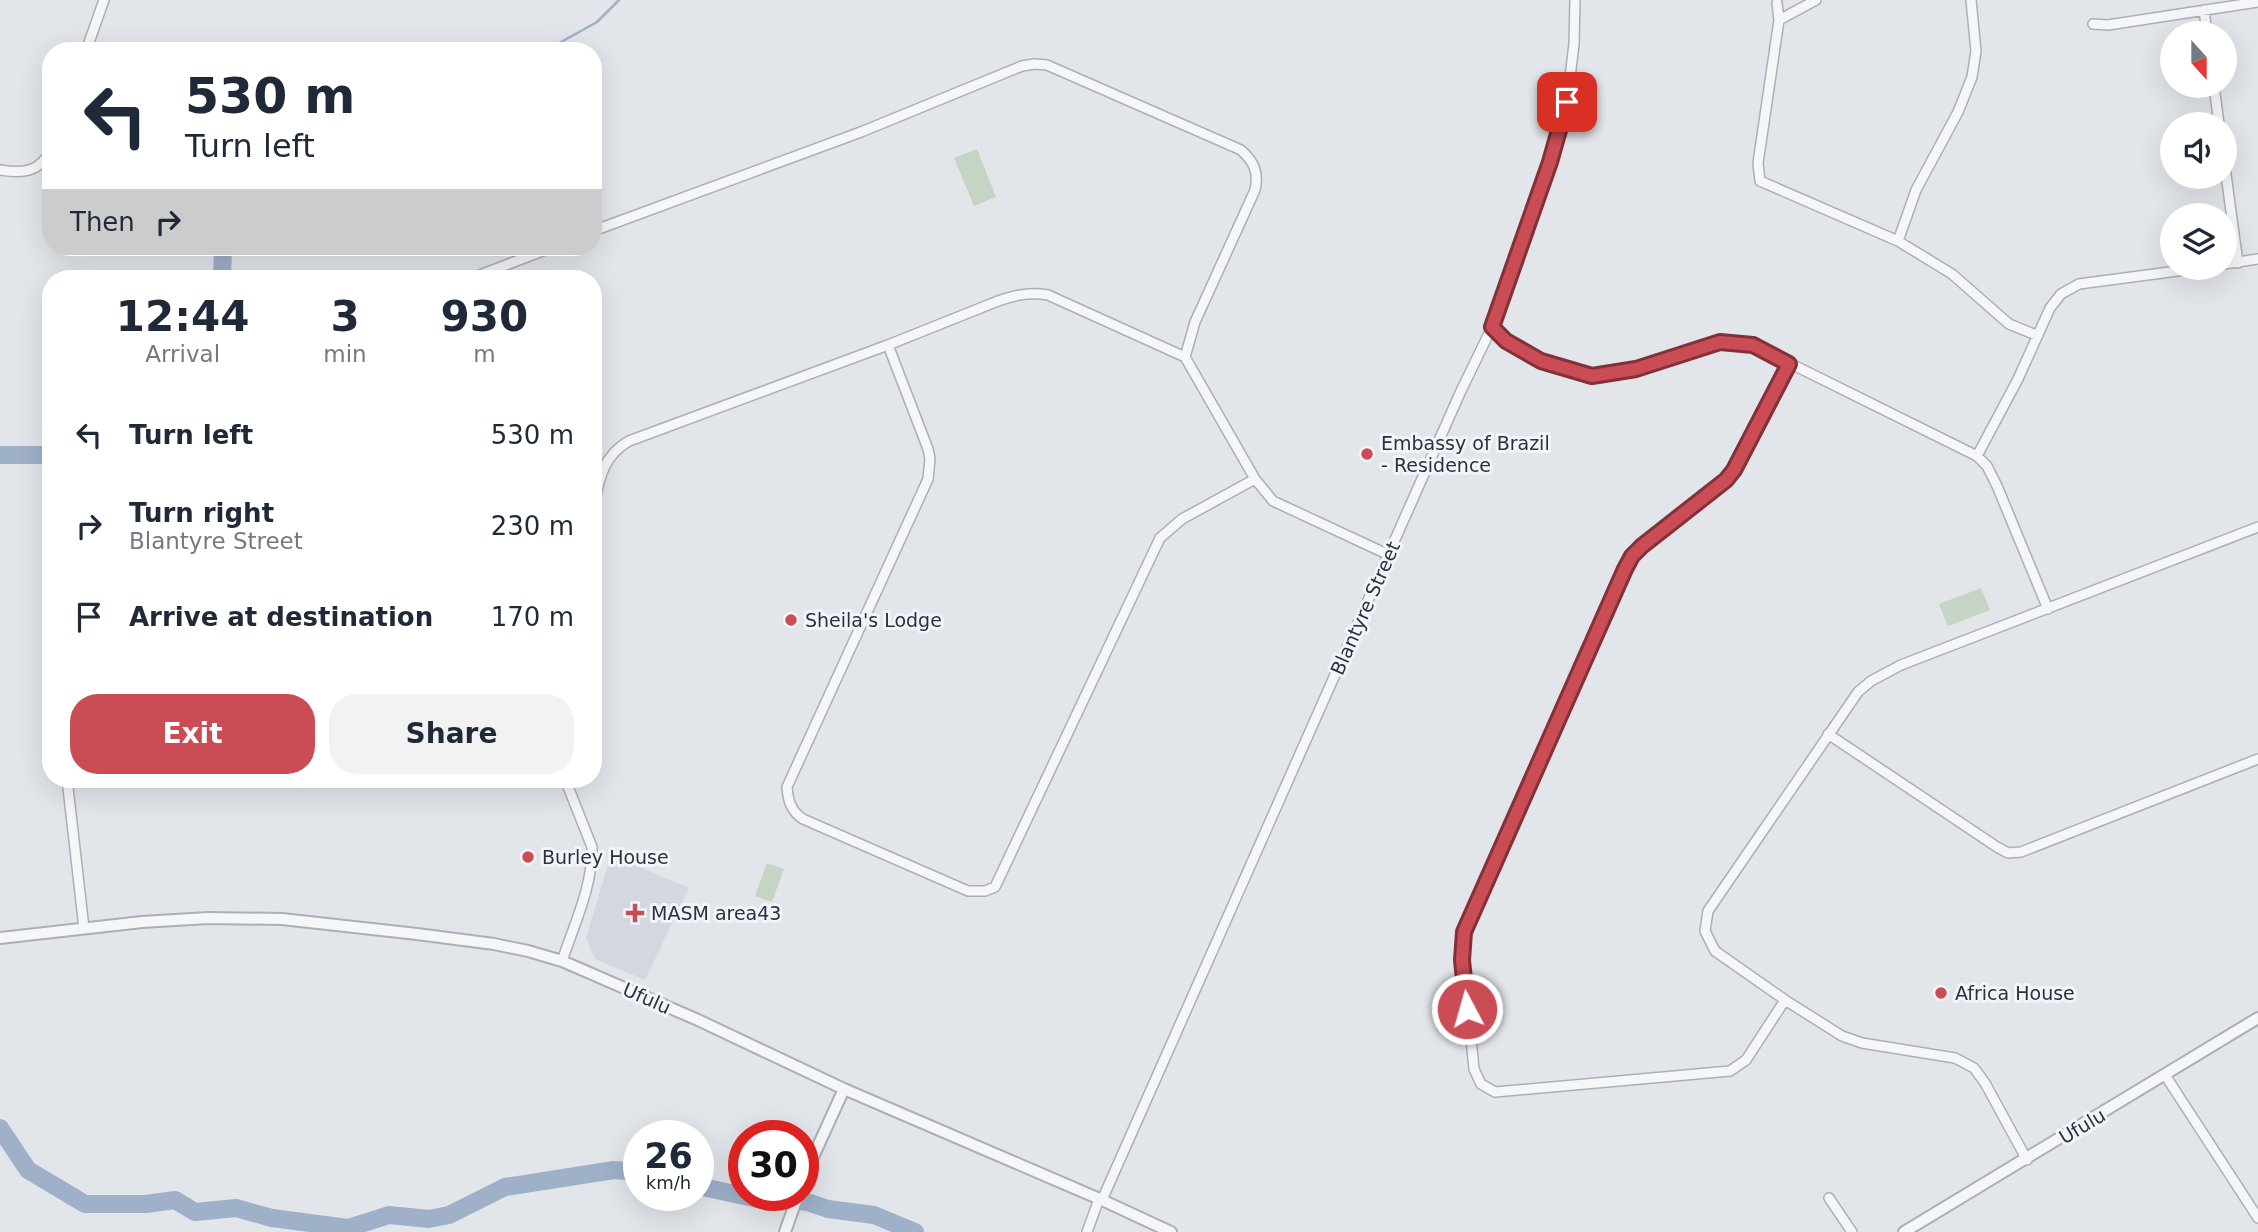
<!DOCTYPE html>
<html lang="en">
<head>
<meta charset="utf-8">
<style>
	:root { --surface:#fff; --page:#f2f2f3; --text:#1f2937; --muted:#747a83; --accent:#ca4c55 }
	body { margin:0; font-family:"DejaVu Sans",sans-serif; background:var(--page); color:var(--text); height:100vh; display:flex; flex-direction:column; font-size:26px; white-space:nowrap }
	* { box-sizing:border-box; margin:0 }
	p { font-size:23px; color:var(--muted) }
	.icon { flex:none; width:38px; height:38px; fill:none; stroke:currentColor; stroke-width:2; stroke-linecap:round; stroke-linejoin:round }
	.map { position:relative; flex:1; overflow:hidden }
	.details { position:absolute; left:42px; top:270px; width:560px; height:518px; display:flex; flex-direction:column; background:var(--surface); border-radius:28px; box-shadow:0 7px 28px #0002 }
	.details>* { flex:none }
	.guide { position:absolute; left:42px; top:42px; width:560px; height:214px; border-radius:28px; box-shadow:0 7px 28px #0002; background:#fff; color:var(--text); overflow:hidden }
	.needle { width:46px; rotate:159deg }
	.tools { position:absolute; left:2160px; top:21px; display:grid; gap:14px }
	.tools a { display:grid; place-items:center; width:77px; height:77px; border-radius:50%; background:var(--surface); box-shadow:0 7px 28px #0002; font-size:35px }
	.speed { position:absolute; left:623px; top:1120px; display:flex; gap:14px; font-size:35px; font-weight:700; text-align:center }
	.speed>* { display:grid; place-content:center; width:91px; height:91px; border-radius:50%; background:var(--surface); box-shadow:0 7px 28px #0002; line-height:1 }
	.speed small { font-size:18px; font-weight:400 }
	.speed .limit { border:10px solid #d22; background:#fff; color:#111 }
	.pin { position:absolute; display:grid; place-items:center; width:60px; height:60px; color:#fff; margin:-30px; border-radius:14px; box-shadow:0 4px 10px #0006 }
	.me { position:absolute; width:77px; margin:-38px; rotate:354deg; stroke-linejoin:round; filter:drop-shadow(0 0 5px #0008) }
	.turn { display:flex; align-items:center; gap:24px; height:147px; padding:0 28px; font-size:32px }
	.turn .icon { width:91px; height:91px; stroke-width:2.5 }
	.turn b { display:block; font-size:49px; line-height:60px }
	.then { display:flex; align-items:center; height:66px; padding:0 28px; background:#0003; gap:14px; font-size:26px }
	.eta { display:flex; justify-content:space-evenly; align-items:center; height:119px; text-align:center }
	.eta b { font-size:42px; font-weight:700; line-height:49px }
	.button { display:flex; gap:14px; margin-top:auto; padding:14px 28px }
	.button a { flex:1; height:80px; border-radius:28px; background:var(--accent); color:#fff; font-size:28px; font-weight:700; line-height:80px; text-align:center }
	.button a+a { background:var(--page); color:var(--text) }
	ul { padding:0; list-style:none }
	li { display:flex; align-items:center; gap:21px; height:91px; padding:0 28px }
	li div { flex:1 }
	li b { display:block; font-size:26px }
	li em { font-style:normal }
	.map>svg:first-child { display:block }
</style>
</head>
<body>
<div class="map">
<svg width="2258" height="1232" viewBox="0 0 2258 1232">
	<rect width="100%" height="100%" fill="#e2e5ea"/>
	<path fill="#d4d7df" d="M611 855 689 888 645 980 595 959 586 938Z"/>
	<path fill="#c6d4c4" d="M977 149 996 197 974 206 954 158Z
		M1981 588 1990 610 1948 626 1939 604Z
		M767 863 784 869 772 902 755 896Z"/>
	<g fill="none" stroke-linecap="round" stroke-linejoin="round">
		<path stroke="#9fb0c9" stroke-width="2.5" d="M545 51 597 22 619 0"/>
		<path stroke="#9fb0c9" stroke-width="18" d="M222 278 223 247
			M0 455H51
			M0 1128 28 1170 85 1204H146L175 1200 195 1212 236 1208 272 1218 348 1228 389 1215 429 1219 449 1215 505 1187 614 1170 639 1172
			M698 1186 758 1199 782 1198 807 1202 828 1209 874 1215 915 1232"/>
		<g stroke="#abafb7" stroke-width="12">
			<path id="minor" d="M1777 3 1779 20 1758 163 1760 181 1898 241 1952 274 2009 324 2036 335
				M2204 10 2207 33
				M1779 20 1816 0
				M2093 24 2108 25 2258 2
				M86 51 104 0
				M2214 86 2219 124
				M2224 160 2238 263
				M0 170C23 174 40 172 51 150
				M593 231 861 132 1022 66 1034 64 1047 65 1241 150C1254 162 1259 172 1255 190L1195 322 1185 357
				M1898 241 1916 190 1958 112 1972 77 1976 51 1971 0
				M2224 264 2258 259
				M472 278 553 247
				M1492 327 1506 341 1541 361 1592 376 1636 369 1720 342 1734 341 1753 345 1977 456 1987 466 1997 486 2048 609
				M888 345 928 449 930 459 928 479 787 787C788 801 791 811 803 819L968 891H985L995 887 1160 538 1182 519 1255 479
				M1977 456 2018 379 2050 308 2061 294 2079 284 2200 268
				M593 509C599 481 602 456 629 441L888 345 998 301C1015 295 1029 292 1048 295L1185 357 1255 479 1273 501 1389 555
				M1828 734 1997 847 2008 853 2021 852 2258 759
				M67 779 84 928
				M562 961C574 925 593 885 592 847L565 779
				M1785 1000 1746 1060 1730 1071 1495 1092 1481 1084 1474 1069 1462 946 1471 915 1632 556 1726 480 1734 470 1789 364
				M2165 1075 2258 1218
				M2027 1160 1985 1083 1974 1068 1955 1058 1862 1043 1842 1036 1785 1000 1715 951 1705 931 1708 911 1858 692 1871 681 1901 665 2258 527
				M1829 1198 1852 1232
				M1102 1200 1460 393 1492 327 1550 162 1567 102 1574 44 1575 0
				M1087 1232 1099 1199"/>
		</g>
		<g stroke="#abafb7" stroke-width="14">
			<path id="tertiary" d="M0 938 142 922 208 918 282 919 417 934 494 944 528 951 562 961 698 1020 844 1089 1102 1200 1171 1232
				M803 1179 844 1089
				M785 1232 798 1195
				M1904 1232 2258 1018"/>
		</g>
		<use href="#minor" stroke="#f5f6f8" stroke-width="9"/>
		<use href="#tertiary" stroke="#f5f6f8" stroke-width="10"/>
	</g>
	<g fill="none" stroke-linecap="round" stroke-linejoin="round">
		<g stroke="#833137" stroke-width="18">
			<path id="route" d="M1467 1009 1462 960 1464 932 1625 569 1632 556 1642 546 1726 480 1734 470 1789 364 1753 345 1720 342 1636 369 1592 376 1541 361 1506 341 1492 327 1550 162 1567 102"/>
		</g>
		<use href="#route" stroke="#ca4c55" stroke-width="12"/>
	</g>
	<g fill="#ca4c55" stroke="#f2f4f7" stroke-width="2.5">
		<circle cx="1367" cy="454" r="7"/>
		<circle cx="791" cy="620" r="7"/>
		<circle cx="528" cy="857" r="7"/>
		<path d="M631.5 902.5h7v7h7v7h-7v7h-7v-7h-7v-7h7z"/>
		<circle cx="1941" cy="993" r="7"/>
	</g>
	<g text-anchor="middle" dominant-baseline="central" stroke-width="6" stroke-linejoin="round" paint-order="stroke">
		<g font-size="19" fill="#2b3141" stroke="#f2f4f7" text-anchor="start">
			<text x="1381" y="443">Embassy of Brazil<tspan x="1381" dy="22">- Residence</tspan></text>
			<text x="805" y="620">Sheila's Lodge</text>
			<text x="542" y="857">Burley House</text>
			<text x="651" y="913">MASM area43</text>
			<text x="1955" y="993">Africa House</text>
		</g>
		<g font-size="19" fill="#2b3141" stroke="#f2f4f7">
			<text transform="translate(1365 608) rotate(-66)">Blantyre Street</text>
			<text transform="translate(647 998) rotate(24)">Ufulu</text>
			<text transform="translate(2082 1126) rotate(-31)">Ufulu</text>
		</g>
	</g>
</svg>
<div class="tools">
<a><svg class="needle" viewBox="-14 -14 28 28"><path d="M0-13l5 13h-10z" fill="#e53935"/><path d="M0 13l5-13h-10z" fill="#747a83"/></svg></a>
<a><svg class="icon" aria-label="sound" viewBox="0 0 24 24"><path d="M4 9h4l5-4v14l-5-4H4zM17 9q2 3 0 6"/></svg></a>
<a><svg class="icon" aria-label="layers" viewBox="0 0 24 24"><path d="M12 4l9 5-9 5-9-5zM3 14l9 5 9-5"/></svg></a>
</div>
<div class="speed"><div>26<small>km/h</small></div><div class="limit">30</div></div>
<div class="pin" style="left:1567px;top:102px;background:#d93025"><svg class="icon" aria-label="arrive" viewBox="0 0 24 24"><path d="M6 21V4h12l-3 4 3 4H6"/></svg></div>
<svg class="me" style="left:1467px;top:1009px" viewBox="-20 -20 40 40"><circle r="17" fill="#ca4c55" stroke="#fff" stroke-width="3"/><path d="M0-11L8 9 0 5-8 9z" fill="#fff"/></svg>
<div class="guide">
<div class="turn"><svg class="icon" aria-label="left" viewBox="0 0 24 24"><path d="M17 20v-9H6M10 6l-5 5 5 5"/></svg><div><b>530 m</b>Turn left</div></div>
<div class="then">Then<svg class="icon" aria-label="right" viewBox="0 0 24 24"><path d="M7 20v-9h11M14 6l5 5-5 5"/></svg></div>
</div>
<section class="details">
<div class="eta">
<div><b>12:44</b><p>Arrival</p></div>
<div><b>3</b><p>min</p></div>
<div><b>930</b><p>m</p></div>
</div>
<ul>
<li><svg class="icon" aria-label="left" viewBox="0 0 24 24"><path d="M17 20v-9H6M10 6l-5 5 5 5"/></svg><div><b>Turn left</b></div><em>530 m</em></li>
<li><svg class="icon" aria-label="right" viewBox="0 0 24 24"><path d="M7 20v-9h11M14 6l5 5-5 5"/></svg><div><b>Turn right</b><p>Blantyre Street</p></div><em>230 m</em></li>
<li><svg class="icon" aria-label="arrive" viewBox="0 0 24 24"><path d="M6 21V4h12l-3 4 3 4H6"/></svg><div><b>Arrive at destination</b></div><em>170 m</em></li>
</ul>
<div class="button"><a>Exit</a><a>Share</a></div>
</section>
</div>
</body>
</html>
